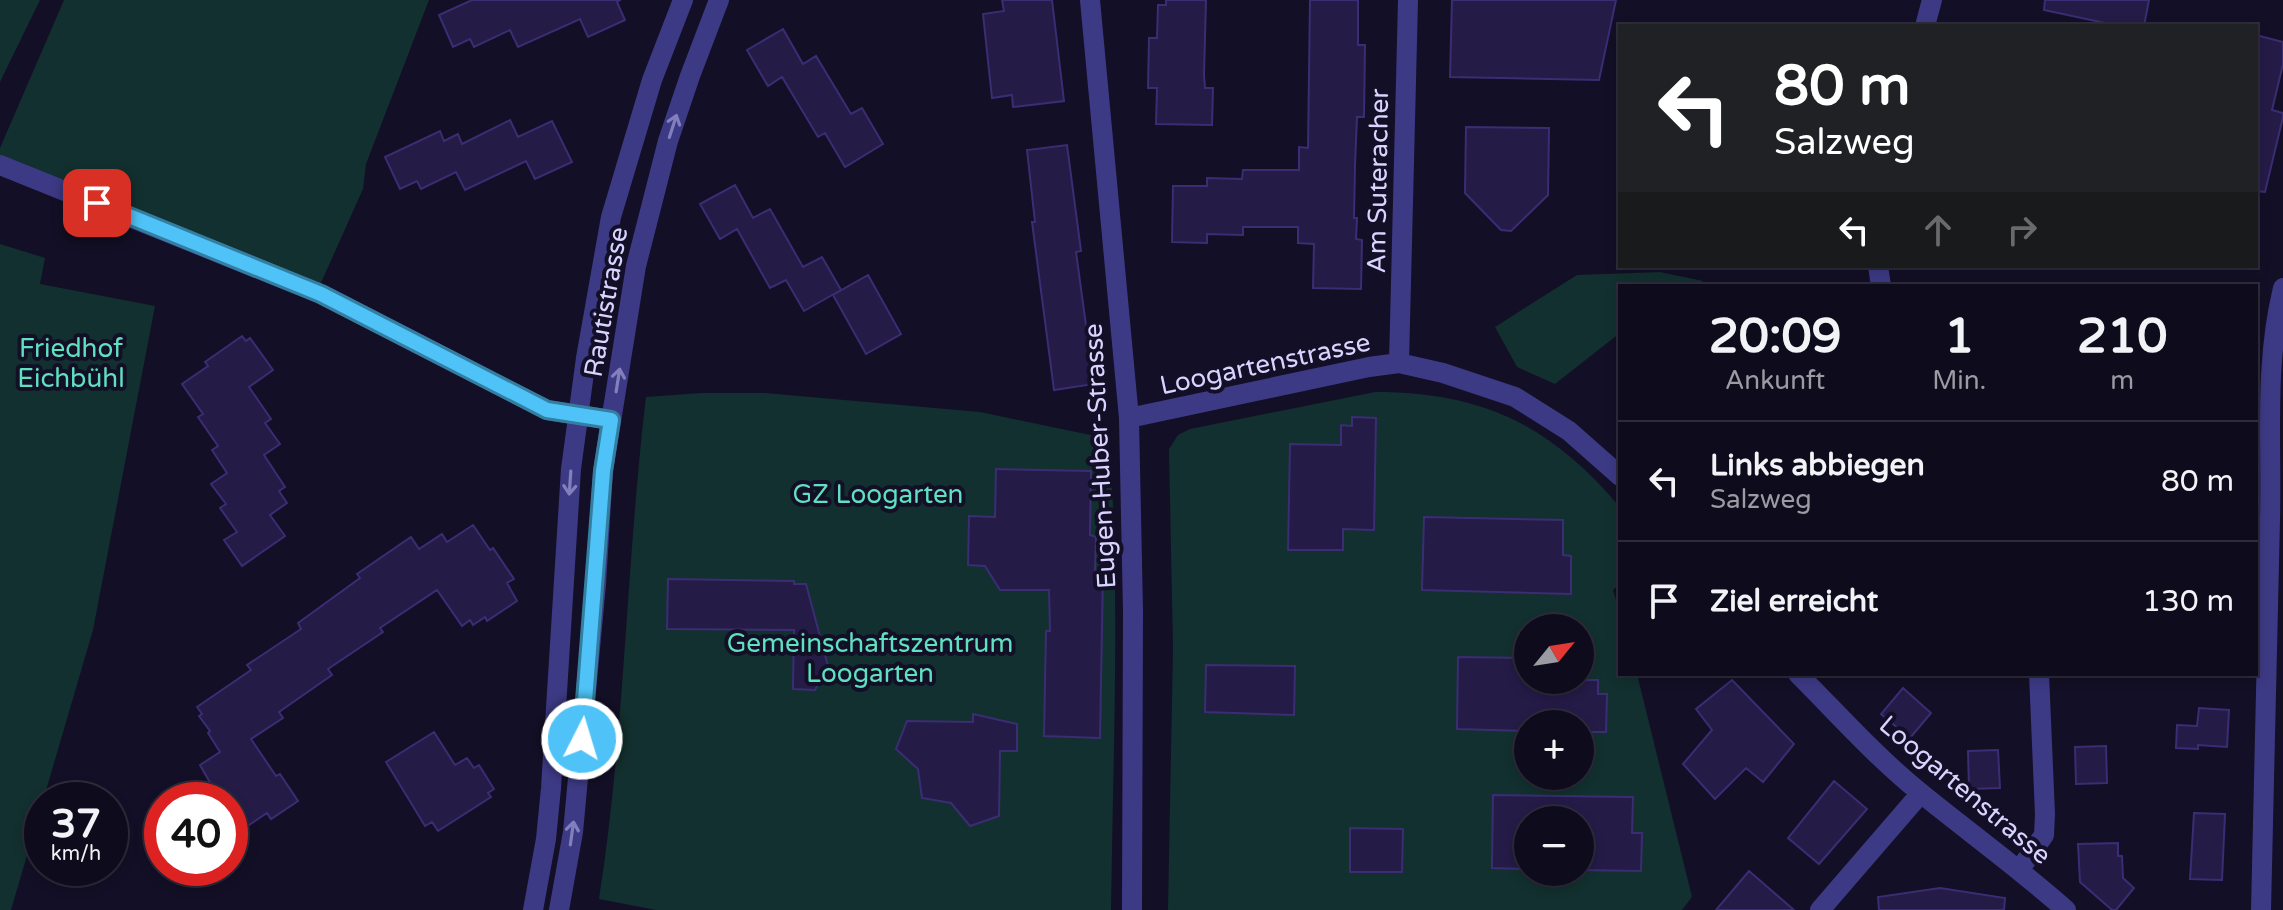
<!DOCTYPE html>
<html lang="de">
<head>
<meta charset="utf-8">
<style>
	:root { --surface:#0e0b1c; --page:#171425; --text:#f1f3f6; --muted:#9b9ba3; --line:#2e2b3b }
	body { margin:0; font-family:"Varela Round",sans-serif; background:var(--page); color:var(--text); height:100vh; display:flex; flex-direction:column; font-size:30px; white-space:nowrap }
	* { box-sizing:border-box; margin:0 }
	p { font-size:26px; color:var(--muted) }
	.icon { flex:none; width:44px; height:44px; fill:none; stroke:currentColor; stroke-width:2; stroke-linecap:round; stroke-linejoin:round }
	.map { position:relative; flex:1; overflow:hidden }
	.sheet { position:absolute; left:1618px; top:284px; width:640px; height:392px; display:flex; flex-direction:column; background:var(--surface); border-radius:0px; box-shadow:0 4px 12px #0003,0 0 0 2px var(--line) }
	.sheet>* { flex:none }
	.banner { position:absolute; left:1618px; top:24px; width:640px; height:244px; border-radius:0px; box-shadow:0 4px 12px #0003,0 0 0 2px var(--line); background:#202124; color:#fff; overflow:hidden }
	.needle { width:52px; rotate:60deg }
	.controls { position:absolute; left:1514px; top:614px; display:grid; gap:16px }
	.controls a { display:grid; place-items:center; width:80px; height:80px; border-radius:50%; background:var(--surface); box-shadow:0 4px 12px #0003,0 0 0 2px var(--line); font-size:40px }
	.speed { position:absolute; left:24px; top:782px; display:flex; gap:16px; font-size:40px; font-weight:700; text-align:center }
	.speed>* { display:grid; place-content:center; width:104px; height:104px; border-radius:50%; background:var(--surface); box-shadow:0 4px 12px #0003,0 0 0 2px var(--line); line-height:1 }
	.speed small { font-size:20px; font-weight:400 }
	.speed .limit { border:12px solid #d22; background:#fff; color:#111 }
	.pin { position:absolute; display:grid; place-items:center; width:68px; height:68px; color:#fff; margin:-34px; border-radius:16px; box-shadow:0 4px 12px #0006 }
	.me { position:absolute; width:88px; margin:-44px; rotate:5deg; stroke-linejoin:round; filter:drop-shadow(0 0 6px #0008) }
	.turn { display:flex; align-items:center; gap:28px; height:168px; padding:0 24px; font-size:36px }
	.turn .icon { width:104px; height:104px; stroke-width:2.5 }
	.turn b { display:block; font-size:56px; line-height:68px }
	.lanes { display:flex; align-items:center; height:76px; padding:0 24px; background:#0003; justify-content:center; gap:40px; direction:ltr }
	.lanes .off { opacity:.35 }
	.eta { display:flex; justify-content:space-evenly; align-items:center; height:136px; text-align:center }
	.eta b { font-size:48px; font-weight:700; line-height:56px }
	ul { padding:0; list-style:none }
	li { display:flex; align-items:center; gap:24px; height:120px; padding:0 24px; border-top:2px solid var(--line) }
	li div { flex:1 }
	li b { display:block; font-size:30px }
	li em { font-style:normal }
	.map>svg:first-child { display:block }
</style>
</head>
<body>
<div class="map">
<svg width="2283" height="910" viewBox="0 0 2283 910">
	<rect width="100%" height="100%" fill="#130f26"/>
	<path fill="#12302f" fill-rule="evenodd" d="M0 0H40L0 82Z
		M64 0H429L366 164 363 189 320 285 0 156V148Z
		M0 244 45 258 40 284 155 306 93 630 11 910H0Z
		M1660 272 1703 281 1698 286H1620V333L1555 384 1517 367 1495 327 1577 275Z
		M1375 392C1483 392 1550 425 1620 507V584L1613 590 1620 614V674H1637L1692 897 1682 910H1168L1173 648 1169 449 1178 435 1190 429ZM1528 628H1580V680H1528ZM1528 724H1580V776H1528ZM1528 820H1580V872H1528Z
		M701 393H765L980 412 1100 437 1107 441 1110 449C1120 602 1113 756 1111 910H656L599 899C625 733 626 564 646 397Z"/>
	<path fill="#241b47" stroke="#3b2d73" stroke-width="2" d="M472 0H620L617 2 625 20 588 37 580 19 518 47 510 30 474 47 470 39 453 47 439 15Z
		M1002 0H1052L1064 101 1013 107 1012 95 992 98 983 14 1004 11Z
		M1166 0H1206L1204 75 1205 88H1213L1212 125 1156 124 1157 88H1148L1149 38H1157L1158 5H1166Z
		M1310 0H1358V45H1365L1364 117H1357L1355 165 1354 218H1357L1356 239 1362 240 1361 289 1313 288 1314 244 1298 243V227H1243V235L1207 234V243L1172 242 1173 186H1207V178L1242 179 1243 170H1299V147L1308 148Z
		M1452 0H1616L1599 80 1450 77Z
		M2045 0H2149L2144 26H2119L2044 10Z
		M783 29 803 64 816 56 851 114 862 108 883 144 845 167 825 133 818 137 782 77 768 86 747 50Z
		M2256 35 2283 42V64L2272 110 2283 113V117L2265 192 2256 191Z
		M510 120 518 137 552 121 572 162 535 179 526 161 465 190 456 172 421 189 417 181 400 189 385 157 440 131 444 141 458 134 462 144Z
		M1466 127 1549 128 1548 195 1511 231 1501 230 1465 193Z
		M1067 145 1081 251 1076 252 1094 384 1054 390 1032 222H1035L1027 150Z
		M735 185 753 218 770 209 803 267 822 257 841 290 804 311 786 280 770 288 737 229 720 239 700 204Z
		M868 275 901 334 866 354 833 295Z
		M242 336 246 341 250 338 273 370 249 387 271 419 265 423 280 444 264 455 285 487 279 491 287 503 270 515 285 536 242 566 224 540 237 532 220 508 226 504 211 484 227 473 212 450 218 446 198 417 203 414 182 384 208 366 205 362Z
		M1352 417 1376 418 1374 530 1343 529V550H1288L1290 444 1341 445V425L1352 426Z
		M996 469 1091 471 1090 535 1096 537 1095 570 1103 571 1100 738 1044 736 1046 631H1050L1049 590H1000L985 566 968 565 969 516 995 517Z
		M1424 517 1563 520V555L1571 556V594L1422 590Z
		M473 525 490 550 493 548 514 579 507 583 517 601 487 621 485 617 473 625 470 620 462 626 437 590 380 628 383 632 328 669 332 675 279 712 283 718 251 739 276 776 280 774 298 801 271 819 267 813 240 831 230 815V800H220L200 765 220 752 208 733 210 731 199 716 202 714 197 707 251 670 247 665 301 629 298 623 360 578 357 574 411 537 419 549 442 534 447 542Z
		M668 579 794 581V584H806L828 666 815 690 793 689 794 630 667 629Z
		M1458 657 1528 658V680H1598V694H1607L1606 732H1580V724H1528V731L1457 729Z
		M1206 665 1295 666 1294 715 1205 712Z
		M1732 680 1794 744 1763 782 1746 768 1715 799 1683 764 1712 730 1696 709Z
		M1903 688 1931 713 1910 738 1881 714Z
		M2199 708 2229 710 2227 747 2198 745V749L2176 748 2177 725 2197 726Z
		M973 714 1017 724V751H1000L999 816 970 826 951 803 922 798 918 769 896 749 907 721 973 722Z
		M434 732 455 765 467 758 474 768 479 765 494 789 488 793 491 797 438 831 432 822 425 826 386 762Z
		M2106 746 2107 783 2076 784 2075 747Z
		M1998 750 2000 788 1969 789 1968 751Z
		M1834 781 1867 809 1819 864 1788 838Z
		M1493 795 1633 797 1632 833H1642L1641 871 1580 870V820H1528V869L1492 868Z
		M2194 813 2225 814 2222 880 2190 879Z
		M1350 828 1403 829 1402 872H1350Z
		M2118 843V856H2122L2123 878 2134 888 2116 910H2112L2080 882 2078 844Z
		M1749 871 1794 910H1716Z
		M1940 888 2005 898 2004 910H1879L1878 897Z"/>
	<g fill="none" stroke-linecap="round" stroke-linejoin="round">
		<path stroke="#3d3a85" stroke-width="20" d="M1090 0 1129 418 1133 611 1132 910
			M1925 26 1932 0
			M0 165 321 294 547 410 611 420
			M1878 266 1881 286
			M1399 363 1408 0
			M1129 418 1369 367 1399 363 1443 373 1515 397 1569 431 1620 476
			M1798 674C1838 714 1877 758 1922 794 1970 833 2020 869 2066 910
			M2020 869 2044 835 2045 814 2039 674
			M533 910 546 839 551 788 571 469 586 358 611 217 652 80 683 0
			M559 910 573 832 596 584 603 471 636 266 668 141 690 76 719 0
			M1820 910 1921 793
			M2261 910C2264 780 2267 649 2270 519 2272 441 2264 366 2283 288"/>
	</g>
	<defs><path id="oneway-shaft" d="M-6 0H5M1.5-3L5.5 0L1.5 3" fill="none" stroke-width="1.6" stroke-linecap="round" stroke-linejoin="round" transform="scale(2)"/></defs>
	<g stroke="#837fbc">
		<use href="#oneway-shaft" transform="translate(673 126) rotate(-72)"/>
		<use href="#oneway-shaft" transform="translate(618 380) rotate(-81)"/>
		<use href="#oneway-shaft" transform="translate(570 483) rotate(94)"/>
		<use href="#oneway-shaft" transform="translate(572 833) rotate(-82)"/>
	</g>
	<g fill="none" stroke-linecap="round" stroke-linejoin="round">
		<g stroke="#337fa1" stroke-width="20">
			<path id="route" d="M97 203 321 294 547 410 611 420 603 471 582 739"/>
		</g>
		<use href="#route" stroke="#4fc3f7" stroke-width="14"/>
	</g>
	<g text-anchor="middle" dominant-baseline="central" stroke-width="8" stroke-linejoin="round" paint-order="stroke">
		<g font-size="26" fill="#d9d4ff" stroke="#130f26">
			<text transform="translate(1378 181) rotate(-89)">Am Suteracher</text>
			<text transform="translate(606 302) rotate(-80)">Rautistrasse</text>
			<text transform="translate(1265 364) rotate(-12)">Loogartenstrasse</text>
			<text transform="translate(1100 456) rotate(-93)">Eugen-Huber-Strasse</text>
			<text transform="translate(1965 790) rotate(40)">Loogartenstrasse</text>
		</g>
		<g font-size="26" fill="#5fe0c0" stroke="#130f26">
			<text x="71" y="348">Friedhof<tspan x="71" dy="30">Eichbühl</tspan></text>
			<text x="878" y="494">GZ Loogarten</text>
			<text x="870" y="643">Gemeinschaftszentrum<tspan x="870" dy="30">Loogarten</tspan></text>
		</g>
	</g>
</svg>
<div class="controls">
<a><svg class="needle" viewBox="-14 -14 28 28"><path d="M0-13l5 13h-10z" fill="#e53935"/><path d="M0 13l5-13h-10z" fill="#9b9ba3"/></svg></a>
<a>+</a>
<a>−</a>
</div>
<div class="speed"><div>37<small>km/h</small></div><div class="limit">40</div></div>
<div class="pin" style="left:97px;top:203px;background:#d93025"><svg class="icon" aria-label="arrive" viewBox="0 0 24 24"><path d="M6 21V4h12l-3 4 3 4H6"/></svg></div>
<svg class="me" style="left:582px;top:739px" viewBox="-20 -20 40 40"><circle r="17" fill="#4fc3f7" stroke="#fff" stroke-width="3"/><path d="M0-11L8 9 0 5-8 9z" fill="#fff"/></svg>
<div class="banner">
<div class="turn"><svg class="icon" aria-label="left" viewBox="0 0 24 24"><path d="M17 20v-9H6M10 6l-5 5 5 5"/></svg><div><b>80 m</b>Salzweg</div></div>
<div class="lanes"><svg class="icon" aria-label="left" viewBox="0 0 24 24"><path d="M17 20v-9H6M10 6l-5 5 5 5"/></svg><svg class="icon off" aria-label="ahead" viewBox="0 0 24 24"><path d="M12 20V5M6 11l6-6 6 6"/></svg><svg class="icon off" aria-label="right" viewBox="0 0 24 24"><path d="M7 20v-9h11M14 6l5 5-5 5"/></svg></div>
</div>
<section class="sheet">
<div class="eta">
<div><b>20:09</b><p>Ankunft</p></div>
<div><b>1</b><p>Min.</p></div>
<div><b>210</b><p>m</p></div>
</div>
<ul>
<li><svg class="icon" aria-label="left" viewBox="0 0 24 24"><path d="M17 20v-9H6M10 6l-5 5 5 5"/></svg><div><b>Links abbiegen</b><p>Salzweg</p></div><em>80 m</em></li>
<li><svg class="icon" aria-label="arrive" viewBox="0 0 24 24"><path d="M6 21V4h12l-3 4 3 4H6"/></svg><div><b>Ziel erreicht</b></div><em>130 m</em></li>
</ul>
</section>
</div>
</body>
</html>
